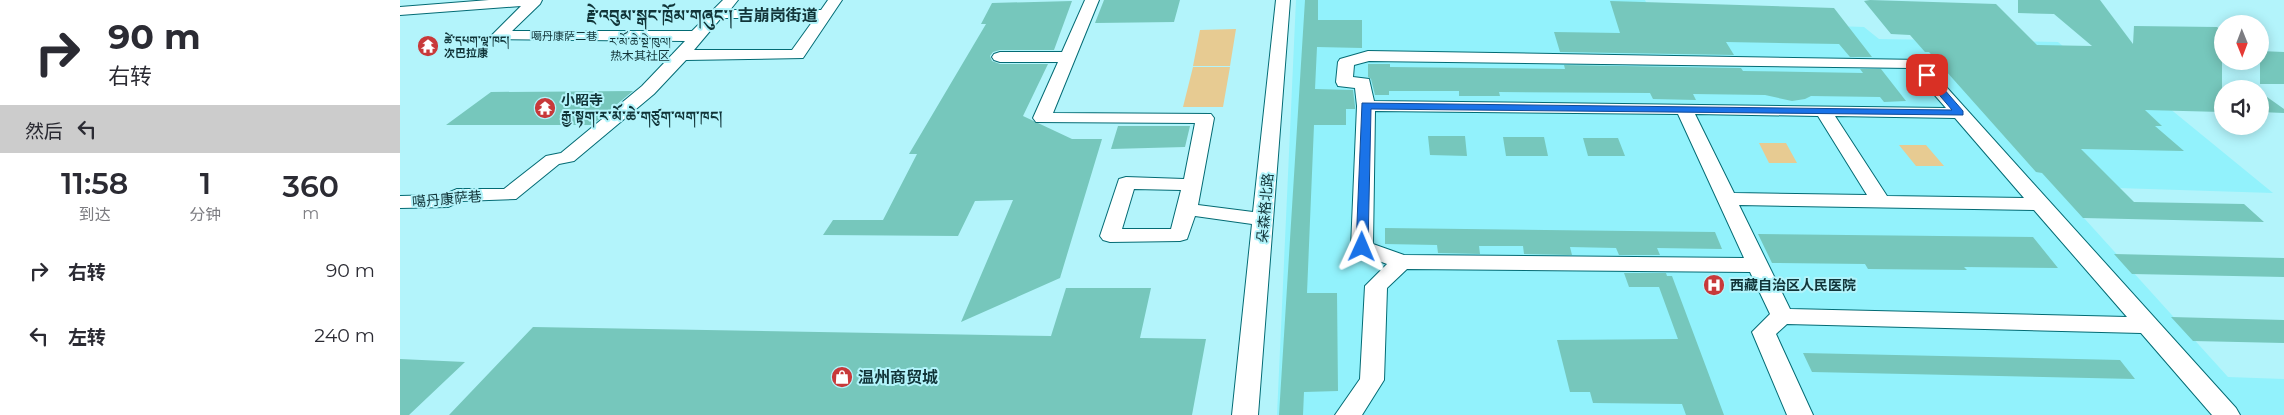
<!DOCTYPE html>
<html lang="zh">
<head>
<meta charset="utf-8">
<style>
	:root { --surface:#fff; --page:#f7f7f7; --text:#2b2b33; --muted:#7c7c81 }
	body { margin:0; font-family:Montserrat,"Noto Sans SC","Noto Serif Tibetan",sans-serif; background:var(--page); color:var(--text); height:100vh; display:flex; flex-direction:column; font-size:19px; white-space:nowrap }
	* { box-sizing:border-box; margin:0 }
	p { font-size:16px; color:var(--muted) }
	.icon { flex:none; width:28px; height:28px; fill:none; stroke:currentColor; stroke-width:2; stroke-linecap:round; stroke-linejoin:round }
	.map { position:relative; flex:1; overflow:hidden }
	.sheet { display:flex; flex-direction:column; background:var(--surface); width:400px }
	.sheet>* { flex:none }
	.hud { background:#fff; color:var(--text); overflow:hidden }
	.needle { width:32px; rotate:179deg }
	.fabs { position:absolute; left:1814px; top:15px; display:grid; gap:10px }
	.fabs a { display:grid; place-items:center; width:55px; height:55px; border-radius:50%; background:var(--surface); box-shadow:0 2px 12px #0003; font-size:25px }
	.pin { position:absolute; display:grid; place-items:center; width:42px; height:42px; color:#fff; margin:-21px; border-radius:10px; box-shadow:0 2px 8px #0006 }
	.me { position:absolute; width:55px; margin:-28px; rotate:1deg; stroke-linejoin:round; filter:drop-shadow(0 0 4px #0008) }
	.turn { display:flex; align-items:center; gap:18px; height:105px; padding:0 25px; font-size:22px }
	.turn .icon { width:65px; height:65px; stroke-width:2.5 }
	.turn b { display:block; font-size:35px; line-height:42px }
	.then { display:flex; align-items:center; height:48px; padding:0 25px; background:#0003; gap:10px; font-size:19px }
	.eta { display:flex; justify-content:space-evenly; align-items:center; height:85px; text-align:center }
	.eta b { font-size:30px; font-weight:600; line-height:35px }
	ul { padding:0; list-style:none }
	li { display:flex; align-items:center; gap:15px; height:65px; padding:0 25px }
	li div { flex:1 }
	li b { display:block; font-size:19px }
	li em { font-style:normal }
	main { display:flex; flex:1; min-height:0 }
	.map>svg:first-child { display:block }
</style>
</head>
<body>
<main>
<section class="sheet">
<div class="hud">
<div class="turn"><svg class="icon" aria-label="right" viewBox="0 0 24 24"><path d="M7 20v-9h11M14 6l5 5-5 5"/></svg><div><b>90 m</b>右转</div></div>
<div class="then">然后<svg class="icon" aria-label="left" viewBox="0 0 24 24"><path d="M17 20v-9H6M10 6l-5 5 5 5"/></svg></div>
</div>
<div class="eta">
<div><b>11:58</b><p>到达</p></div>
<div><b>1</b><p>分钟</p></div>
<div><b>360</b><p>m</p></div>
</div>
<ul>
<li><svg class="icon" aria-label="right" viewBox="0 0 24 24"><path d="M7 20v-9h11M14 6l5 5-5 5"/></svg><div><b>右转</b></div><em>90 m</em></li>
<li><svg class="icon" aria-label="left" viewBox="0 0 24 24"><path d="M17 20v-9H6M10 6l-5 5 5 5"/></svg><div><b>左转</b></div><em>240 m</em></li>
</ul>
</section>
<div class="map">
<svg width="1884" height="415" viewBox="0 0 1884 415">
	<rect width="100%" height="100%" fill="#b3f4fb"/>
	<path fill="#92f2fc" d="M896 0H1245L1255 20 1464 27 1479 39 1658 42 1682 62 1714 63 1873 193 1655 186 1828 377 1884 379V415H877Z"/>
	<path fill="#e7cb92" d="M836 29 830 66H793L800 30Z
		M793 67H830L823 107H783Z
		M1359 143H1386L1397 163H1369Z
		M1499 145H1526L1544 166H1516Z"/>
	<path fill="#76c7bc" d="M704 0H780L774 22 695 23Z
		M905 0H918V20H962V48L917 47 915 89 953 90 955 106V109H946V125H914L907 293H937L938 391 904 392 903 415H879Z
		M1470 0 1596 4 1637 45 1692 46 1654 14 1618 13V0H1700L1733 44 1734 26 1817 27 1822 31V112L1745 110 1762 126H1755L1784 151 1681 149 1734 202 1844 204 1864 222 1683 218 1642 173 1636 172 1529 52H1525L1510 35 1491 34 1464 1Z
		M672 1 654 50H600L593 52 590 56 592 61 600 64H648L623 116 672 139H702L660 278 561 322 613 200 575 201 558 236 423 235 433 220H483L517 154H509L586 24H581L592 3Z
		M1210 1 1434 8 1472 57H1450L1439 44 1326 42 1334 55 1160 52 1154 32 1220 33Z
		M1860 51 1884 52V84H1860Z
		M968 64H990V67L1165 69 1164 65 1341 68 1343 71 1463 73 1460 69H1481L1506 101 1484 102 1480 97 1411 96 1405 99 1392 101 1365 95 1293 94 1296 100 1253 99 1250 93 1099 92 1100 96H1059V91H989V95H975L971 79 968 77Z
		M233 91 192 125H46L91 92Z
		M1860 92 1884 109V113L1860 112Z
		M718 126H790L785 147 711 149Z
		M1028 136H1065L1067 156 1030 155Z
		M1103 137H1144L1148 156H1106Z
		M1183 138H1218L1225 156H1188Z
		M985 228 1315 232 1322 249 1257 248 1260 255H1219L1216 248 1170 247 1172 255H1168L1124 254 1123 246H1079L1080 254 1038 253 1037 245 985 244Z
		M1358 234 1633 237 1658 268 1564 267 1567 270 1468 269 1465 264 1372 263Z
		M1714 254 1884 258V277L1732 274Z
		M1224 273H1266L1267 276H1272L1324 415H1286L1282 404 1193 403 1190 392H1170L1157 340 1278 339 1259 287H1229Z
		M666 288H751L740 338 806 339 792 415H49L133 327 651 336Z
		M1771 317 1884 320V343L1793 341Z
		M1403 353 1720 360 1735 379 1412 372Z
		M0 359 65 362 9 415H0Z"/>
	<g fill="none" stroke-linecap="round" stroke-linejoin="round">
		<g stroke="#036b74" stroke-width="2">
			<path id="minor" d="M89 0H142L140 4 112 31H292L323 0H338L330 10H421L428 0H442L403 58 286 60 254 94 174 161 159 164 116 199 61 201 48 207 0 208V196L43 195 57 189H104L146 156 161 153 242 86 285 41 94 39 91 36 121 6 0 15V7ZM321 18H415L392 50H294Z
				M685 0H699L653 113 811 114 814 118 798 205 853 212 876 0H890L858 415H832L852 224 795 216 787 239 780 241 710 242 703 240 700 236 719 179 726 177 784 179 795 123 636 122 633 118 658 62H600L594 60 592 57 594 54 600 52H662ZM734 189 781 190 771 229H722Z
				M968 51 1522 60 1836 408 1840 415H1812L1741 333 1387 324 1376 334 1413 415H1387L1352 332 1370 314 1350 272 1007 269 987 288 984 380 962 415H935L960 379 965 286 987 264 955 252 951 247 957 106 955 88 938 86 936 82 938 62 940 59ZM969 61 1511 68 1546 108 974 101 969 79 953 77 954 65ZM975 111 1278 114 1344 258 1004 255 973 244ZM1295 114 1418 116 1467 195 1334 193ZM1435 116 1555 118 1624 198 1487 196ZM1339 205 1634 210 1727 317 1390 309Z"/>
		</g>
		<use href="#minor" fill="#fff" fill-rule="evenodd"/>
	</g>
	<path fill="#1a73e8" stroke="#114b97" d="M1524 73H1530L1563 111V115L971 109 968 247 962 251 956 247 962 103 1552 110 1524 77Z"/>
	<defs>
		<g id="temple-disc" transform="scale(1.125)"><circle r="9.5" fill="#c8393a" stroke="#b3f4fb"/><path d="M0-6L5-2H3V0L6.5 2.5H4V6H1.5V3h-3V6H-4V2.5H-6.5L-3 0V-2H-5Z" fill="#fff"/></g>
		<g id="hospital-disc" transform="scale(1.125)"><circle r="9.5" fill="#c8393a" stroke="#b3f4fb"/><path d="M-5-5h3v3.5h4V-5h3V5h-3V1.5h-4V5h-3Z" fill="#fff"/></g>
		<g id="shop-disc" transform="scale(1.125)"><circle r="9.5" fill="#c8393a" stroke="#b3f4fb"/><path d="M-5-2.5h2.3a2.7 3.5 0 0 1 5.4 0H5L5.5 6h-11ZM-1.5-2.5h3a1.5 2.3 0 0 0-3 0Z" fill="#fff"/></g>
	</defs>
	<g fill-rule="evenodd">
		<use href="#temple-disc" x="28" y="46"/>
		<use href="#temple-disc" x="145" y="108"/>
		<use href="#hospital-disc" x="1314" y="285"/>
		<use href="#shop-disc" x="442" y="377"/>
	</g>
	<g text-anchor="middle" dominant-baseline="central" stroke-width="4" stroke-linejoin="round" paint-order="stroke">
		<g font-size="11" fill="#113438" stroke="#b3f4fb">
			<text x="164" y="36">噶丹康萨二巷</text>
		</g>
		<g font-size="11" font-weight="bold" fill="#113438" stroke="#b3f4fb" text-anchor="start">
			<text x="44" y="40">ཚེ་དཔག་ལྷ་ཁང།<tspan x="44" dy="13">次巴拉康</tspan></text>
		</g>
		<g font-size="12" fill="#113438" stroke="#b3f4fb">
			<text x="240" y="41">ར་མོ་ཆེ་སྡེ་ཁུལ།<tspan x="240" dy="14">热木其社区</tspan></text>
		</g>
		<g font-size="14" font-weight="bold" fill="#113438" stroke="#b3f4fb" text-anchor="start">
			<text x="161" y="100">小昭寺<tspan x="161" dy="16">རྒྱ་སྟག་ར་མོ་ཆེ་གཙུག་ལག་ཁང།</tspan></text>
			<text x="1330" y="285">西藏自治区人民医院</text>
		</g>
		<g font-size="14" fill="#113438" stroke="#b3f4fb">
			<text transform="translate(47 199) rotate(-5)">噶丹康萨巷</text>
			<text transform="translate(865 208) rotate(-85)">朵森格北路</text>
		</g>
		<g font-size="16" font-weight="bold" fill="#113438" stroke="#b3f4fb">
			<text x="302" y="15">རྗེ་འབུམ་སྒང་ཁྲོམ་གཞུང་། 吉崩岗街道</text>
		</g>
		<g font-size="16" font-weight="bold" fill="#113438" stroke="#b3f4fb" text-anchor="start">
			<text x="458" y="377">温州商贸城</text>
		</g>
	</g>
</svg>
<div class="fabs">
<a><svg class="needle" viewBox="-14 -14 28 28"><path d="M0-13l5 13h-10z" fill="#e53935"/><path d="M0 13l5-13h-10z" fill="#7c7c81"/></svg></a>
<a><svg class="icon" aria-label="sound" viewBox="0 0 24 24"><path d="M4 9h4l5-4v14l-5-4H4zM17 9q2 3 0 6"/></svg></a>
</div>
<div class="pin" style="left:1527px;top:75px;background:#d93025"><svg class="icon" aria-label="arrive" viewBox="0 0 24 24"><path d="M6 21V4h12l-3 4 3 4H6"/></svg></div>
<svg class="me" style="left:962px;top:247px" viewBox="-20 -20 40 40"><path d="M0-17L14 15 0 8-14 15z" fill="#1a73e8" stroke="#fff" stroke-width="4"/></svg>
</div>
</main>
</body>
</html>
